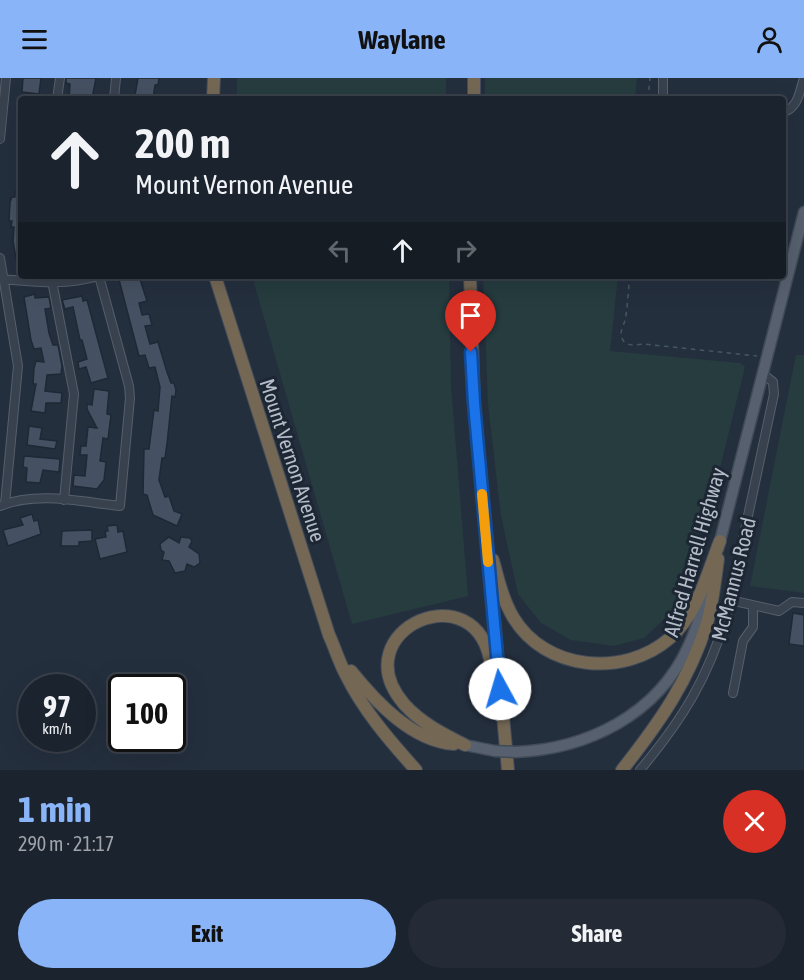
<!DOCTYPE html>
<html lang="en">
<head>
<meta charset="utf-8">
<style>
	:root { --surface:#1b232e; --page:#242b36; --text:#f1f3f6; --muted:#a0a4aa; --line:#39404a; --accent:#8ab4f8 }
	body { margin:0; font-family:"Asap Condensed",sans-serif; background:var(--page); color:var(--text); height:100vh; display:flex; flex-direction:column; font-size:22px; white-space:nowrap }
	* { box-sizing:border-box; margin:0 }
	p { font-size:20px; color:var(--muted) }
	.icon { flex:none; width:33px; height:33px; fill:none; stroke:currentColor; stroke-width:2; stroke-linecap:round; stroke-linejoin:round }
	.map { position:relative; height:692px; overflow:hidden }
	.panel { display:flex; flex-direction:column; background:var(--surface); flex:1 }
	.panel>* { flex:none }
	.guide { position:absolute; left:18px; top:18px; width:768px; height:183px; border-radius:6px; box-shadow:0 6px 24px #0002,0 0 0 2px var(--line); background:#1b232e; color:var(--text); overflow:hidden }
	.speed { position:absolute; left:18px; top:596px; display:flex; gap:12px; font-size:30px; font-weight:700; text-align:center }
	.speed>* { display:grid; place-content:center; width:78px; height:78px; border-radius:50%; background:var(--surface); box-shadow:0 6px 24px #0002,0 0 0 2px var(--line); line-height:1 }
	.speed small { font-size:15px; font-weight:400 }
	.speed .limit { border:3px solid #111; border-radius:9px; background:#fff; color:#111 }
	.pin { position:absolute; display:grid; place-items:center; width:51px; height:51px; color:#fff; margin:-62px -26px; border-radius:50% 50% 50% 0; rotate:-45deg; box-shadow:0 0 6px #0007 }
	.pin .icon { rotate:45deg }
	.me { position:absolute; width:66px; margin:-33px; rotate:354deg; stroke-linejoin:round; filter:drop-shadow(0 0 4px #0008) }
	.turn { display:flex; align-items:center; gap:21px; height:126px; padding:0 18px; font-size:27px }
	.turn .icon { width:78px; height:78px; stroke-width:2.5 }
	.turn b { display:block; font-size:42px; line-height:51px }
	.lanes { display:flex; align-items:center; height:57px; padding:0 18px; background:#0003; justify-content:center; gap:30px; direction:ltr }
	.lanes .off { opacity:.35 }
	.round { display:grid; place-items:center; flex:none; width:63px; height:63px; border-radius:32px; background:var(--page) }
	.headline { display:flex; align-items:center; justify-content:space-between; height:102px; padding:0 18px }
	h1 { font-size:36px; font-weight:700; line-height:45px; color:var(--accent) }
	.primary-button { display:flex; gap:12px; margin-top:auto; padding:12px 18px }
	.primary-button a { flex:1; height:69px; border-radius:36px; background:var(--accent); color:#111; font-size:24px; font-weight:700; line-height:69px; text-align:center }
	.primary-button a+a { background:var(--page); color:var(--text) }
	header { display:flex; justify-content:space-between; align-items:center; height:78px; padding:0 18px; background:var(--accent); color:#111; font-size:27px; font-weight:700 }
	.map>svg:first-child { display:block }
</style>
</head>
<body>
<header><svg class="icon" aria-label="menu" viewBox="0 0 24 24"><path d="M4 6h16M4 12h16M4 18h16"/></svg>Waylane<svg class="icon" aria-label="person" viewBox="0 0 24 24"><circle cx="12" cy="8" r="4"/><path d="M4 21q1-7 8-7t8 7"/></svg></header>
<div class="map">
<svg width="804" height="692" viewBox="0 0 804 692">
	<rect width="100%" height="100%" fill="#242f3e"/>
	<path fill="#263c3f" d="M237 0H446V21H237Z
		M485 0H637L635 21H485Z
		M252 198H449L451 308 468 518 352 546Z
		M483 198H618L610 273 740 285 745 289 711 426 675 531 644 560 614 568 571 562 541 545 518 516 501 438 488 326Z
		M796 277H804V515L750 508Z"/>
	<path fill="#455162" stroke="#1f2835" stroke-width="1.5" d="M23 0H41L39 16 22 14Z
		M66 0H96L92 21H69L70 6 66 5Z
		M138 0H159L158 7H155L153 21H138V17H135Z
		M15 114H21V192H18L13 163 14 149H11L12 143H9L10 124 12 119H15Z
		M118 198H139L147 223 139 225 142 237 149 236 152 247 145 248 150 266 158 264 167 294 171 305H174L176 312 175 319 172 318 167 366 165 380H162L159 402 165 419 169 418 174 433 182 436 177 448 153 437 147 417 143 416 144 371H149L154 332 158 333 160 309 155 289 149 290 145 277 139 278Z
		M35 216V220L49 219 51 230 45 231 49 255 53 267H58L62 288 61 296 47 297 45 313 62 315 61 325H46L45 335 31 333 36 306H33L34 290 36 283 44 284 41 270 34 271 31 262 24 219Z
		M82 218 83 223 87 222 108 300 91 305 86 289 79 291 78 284 87 281 82 262H80L73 229 65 231 62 222Z
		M94 311 109 313 107 336 111 337 108 361 103 360 100 383 106 384 104 402 97 411 73 408 74 397 85 398 87 377H80L81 368H86L88 349 97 350 87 331V326L92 327Z
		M29 348 42 350 40 361 57 363 55 371 27 367Z
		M24 378 60 381 59 394 43 392 40 405 26 404 27 390 23 389Z
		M32 436 34 443 38 442 41 456 8 468 3 452 23 447 20 440Z
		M117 447 118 454 123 453 127 474 100 481 95 461 106 459 105 453H108L107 448Z
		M92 452V463L79 464V468H61L62 453Z
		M169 459 179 465 181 459 190 460 192 463 189 469 199 476 200 485 194 489 187 486 185 493 175 495 169 483 162 482 164 474 161 472 160 466Z
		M793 535 804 537V568L789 566Z"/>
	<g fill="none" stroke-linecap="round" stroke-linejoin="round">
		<g stroke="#565f6c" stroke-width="10">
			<path id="minor" d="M57 21 60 0
				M114 21 116 0
				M663 21V0
				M783 34C798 31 800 12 804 0
				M0 61 6 0
				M0 180 18 288 5 426
				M51 198 74 316 64 422
				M0 201C37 204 63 208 99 198
				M0 428C38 413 81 424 120 428L130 320 129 308 99 198
				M730 522 779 533 792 524 804 525
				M733 615 743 563 753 549V528
				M640 692C683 641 708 600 727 536L774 316 773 304 763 296"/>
		</g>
		<g stroke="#414a57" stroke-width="13">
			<path id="major" d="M718 471 804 134
				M465 667 495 673
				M516 674C587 671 657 637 688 569 698 548 704 526 710 504"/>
		</g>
		<g stroke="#434c59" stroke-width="14">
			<path id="highway" d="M213 21 214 0
				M474 21V0
				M215 198 329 557C335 570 339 584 346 597 363 632 390 663 416 692
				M470 198 474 325 508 692
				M493 482C498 501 503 522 513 539 545 593 624 600 670 560 697 537 707 496 720 463
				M351 593C376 624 412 663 454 666
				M465 667C443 656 421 645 404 626 341 552 479 491 491 588
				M622 692C659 645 689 603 707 545 713 524 715 503 718 481"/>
		</g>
		<path stroke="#44595c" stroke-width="1.5" stroke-dasharray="4.5 4.5" stroke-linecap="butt" d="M648 21 650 0
			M630 198C628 212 628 228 625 242 624 247 619 254 622 260 625 269 636 267 644 266L757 278"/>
		<use href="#minor" stroke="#38414e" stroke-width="8"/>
		<use href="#major" stroke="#56606e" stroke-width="10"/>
		<use href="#highway" stroke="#746855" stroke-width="12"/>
		<g stroke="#414a57" stroke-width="13" stroke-linecap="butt">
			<path id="major-bridge" d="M495 673 516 674"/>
		</g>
		<use href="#major-bridge" stroke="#56606e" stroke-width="10"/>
	</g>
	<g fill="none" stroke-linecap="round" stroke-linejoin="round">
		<g stroke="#114b97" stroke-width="15">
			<path id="route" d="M471 274 474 325 500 611"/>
		</g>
		<use href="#route" stroke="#1a73e8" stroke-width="10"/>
		<path stroke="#f59e0b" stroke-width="10" d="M482 416 488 484"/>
	</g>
	<g text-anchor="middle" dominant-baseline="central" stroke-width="6" stroke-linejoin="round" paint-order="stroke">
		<g font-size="21" fill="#b4bcc9" stroke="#1d2633">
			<text transform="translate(293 382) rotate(72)">Mount Vernon Avenue</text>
			<text transform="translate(694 474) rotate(-74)">Alfred Harrell Highway</text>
			<text transform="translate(733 501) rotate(-76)">McMannus Road</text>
		</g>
	</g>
</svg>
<div class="speed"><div>97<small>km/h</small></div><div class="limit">100</div></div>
<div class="pin" style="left:471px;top:274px;background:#d93025"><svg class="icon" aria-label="arrive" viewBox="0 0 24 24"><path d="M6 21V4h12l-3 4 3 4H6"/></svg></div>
<svg class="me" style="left:500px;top:611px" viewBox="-20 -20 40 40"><circle r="19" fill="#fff"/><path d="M0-13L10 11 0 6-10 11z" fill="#1a73e8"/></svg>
<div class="guide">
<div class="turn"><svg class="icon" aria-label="ahead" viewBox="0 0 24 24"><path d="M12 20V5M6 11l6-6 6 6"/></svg><div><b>200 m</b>Mount Vernon Avenue</div></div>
<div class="lanes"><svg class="icon off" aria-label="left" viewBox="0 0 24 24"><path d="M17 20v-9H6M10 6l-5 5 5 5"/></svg><svg class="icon" aria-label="ahead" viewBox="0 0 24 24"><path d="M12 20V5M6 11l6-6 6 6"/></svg><svg class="icon off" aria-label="right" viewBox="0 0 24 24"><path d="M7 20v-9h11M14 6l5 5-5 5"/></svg></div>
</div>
</div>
<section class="panel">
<div class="headline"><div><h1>1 min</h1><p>290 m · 21:17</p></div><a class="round" style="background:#d93025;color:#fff"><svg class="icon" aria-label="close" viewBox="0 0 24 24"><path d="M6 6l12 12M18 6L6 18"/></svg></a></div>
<div class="primary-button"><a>Exit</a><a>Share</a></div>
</section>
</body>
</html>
